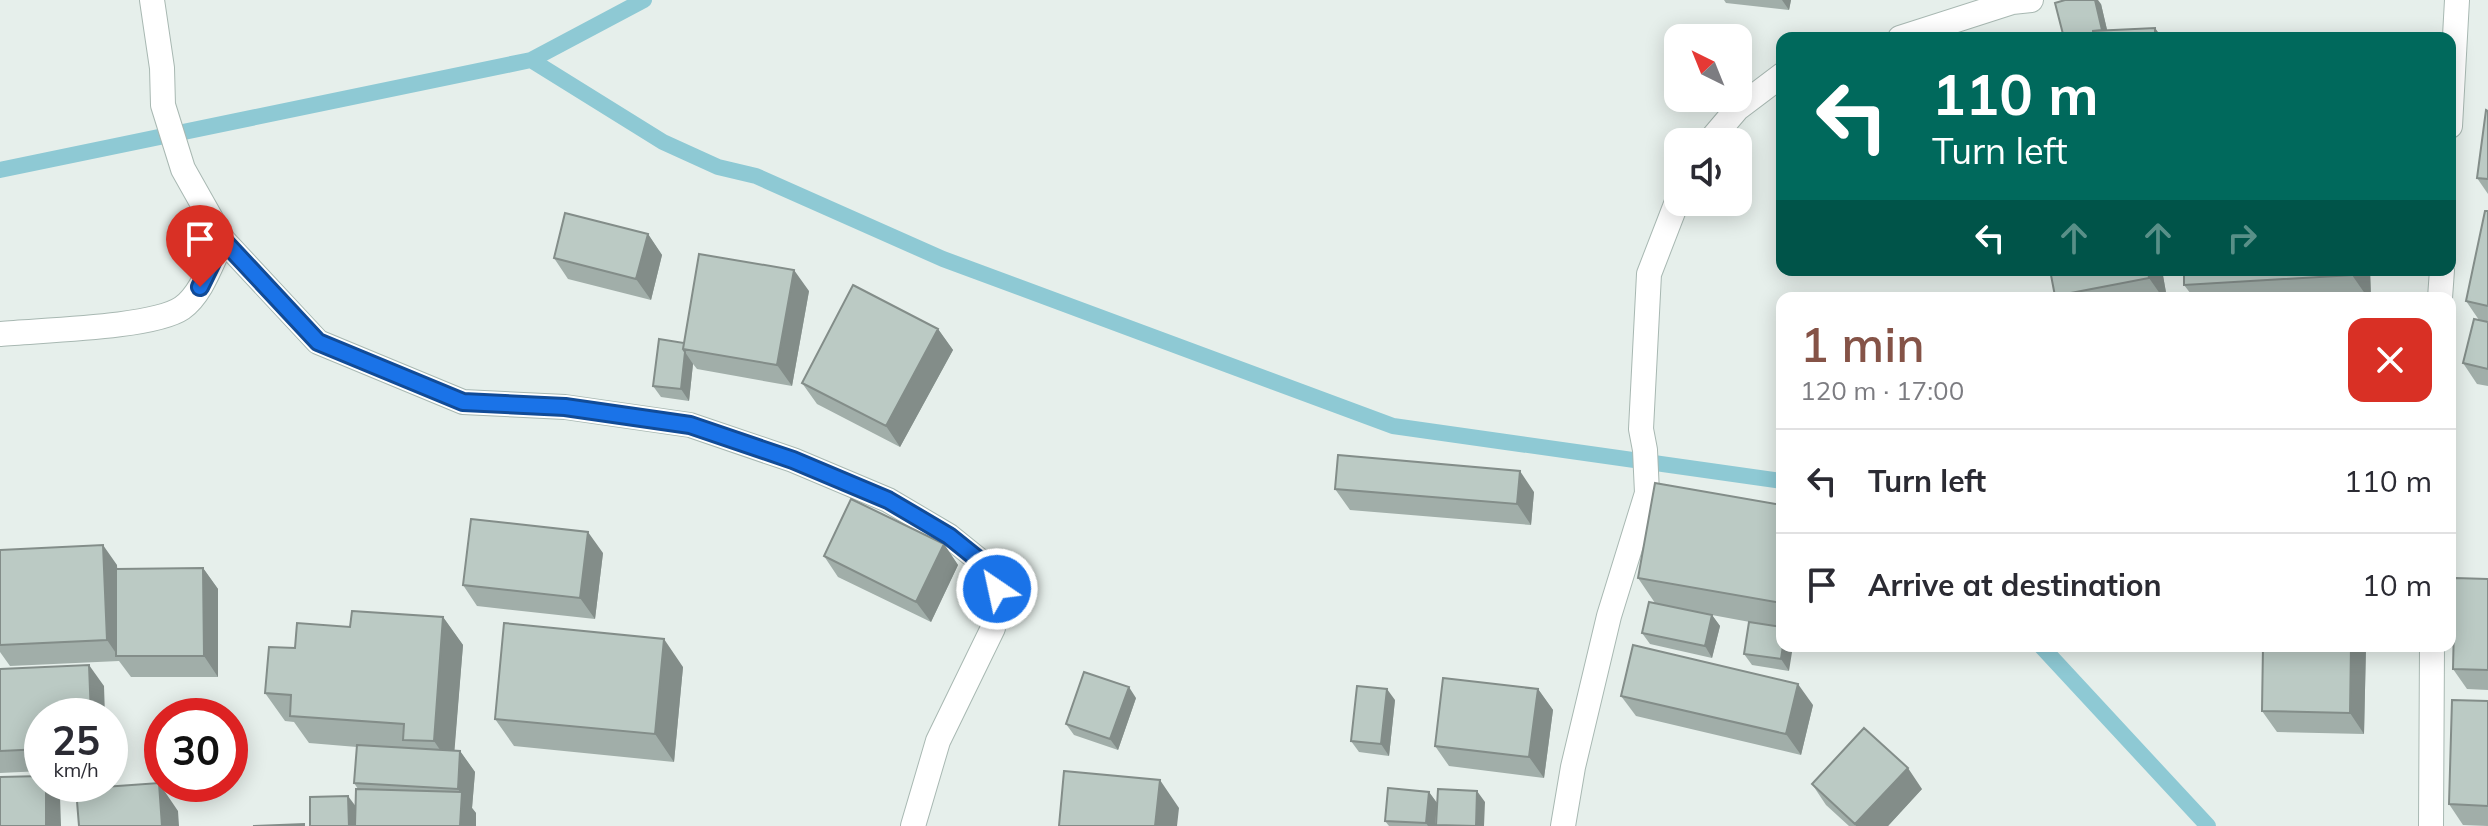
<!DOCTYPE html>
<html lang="en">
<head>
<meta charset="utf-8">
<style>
	:root { --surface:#fff; --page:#f2f2f3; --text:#2b2b33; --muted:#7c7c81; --line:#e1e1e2; --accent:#855347 }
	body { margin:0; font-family:Mulish,sans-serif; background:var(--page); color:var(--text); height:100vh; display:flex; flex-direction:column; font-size:30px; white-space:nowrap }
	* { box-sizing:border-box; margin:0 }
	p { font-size:26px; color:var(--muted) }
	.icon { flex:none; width:44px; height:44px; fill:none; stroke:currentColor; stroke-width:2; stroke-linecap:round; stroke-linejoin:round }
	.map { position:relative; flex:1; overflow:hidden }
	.side { position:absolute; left:1776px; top:292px; width:680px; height:360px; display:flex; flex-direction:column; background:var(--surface); border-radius:16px; box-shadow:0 4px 20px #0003 }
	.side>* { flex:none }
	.banner { position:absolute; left:1776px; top:32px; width:680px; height:244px; border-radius:16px; box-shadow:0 4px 20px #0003; background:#00695c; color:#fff; overflow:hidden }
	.needle { width:52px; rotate:317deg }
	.controls { position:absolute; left:1664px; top:24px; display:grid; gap:16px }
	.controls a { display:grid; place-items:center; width:88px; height:88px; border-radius:16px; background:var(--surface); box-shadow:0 4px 20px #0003; font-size:40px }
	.speed { position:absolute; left:24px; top:698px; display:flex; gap:16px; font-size:40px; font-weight:700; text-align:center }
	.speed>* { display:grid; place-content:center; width:104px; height:104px; border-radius:50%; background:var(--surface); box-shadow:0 4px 20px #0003; line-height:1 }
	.speed small { font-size:20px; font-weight:400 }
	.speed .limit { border:12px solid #d22; background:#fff; color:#111 }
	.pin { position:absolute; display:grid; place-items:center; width:68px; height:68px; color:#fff; margin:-82px -34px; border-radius:50% 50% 50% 0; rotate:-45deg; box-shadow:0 0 8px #0007 }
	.pin .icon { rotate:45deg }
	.me { position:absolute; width:88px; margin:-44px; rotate:326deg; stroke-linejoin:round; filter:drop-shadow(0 0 6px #0008) }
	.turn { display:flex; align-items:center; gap:28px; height:168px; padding:0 24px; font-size:36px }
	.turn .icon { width:104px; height:104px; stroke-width:2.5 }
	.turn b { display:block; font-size:56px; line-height:68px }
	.lanes { display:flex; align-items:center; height:76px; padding:0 24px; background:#0003; justify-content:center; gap:40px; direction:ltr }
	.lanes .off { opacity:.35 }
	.round { display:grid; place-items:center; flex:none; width:84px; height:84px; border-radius:16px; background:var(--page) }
	.overview { display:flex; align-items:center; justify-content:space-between; height:136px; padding:0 24px }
	h1 { font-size:48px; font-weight:600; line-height:60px; color:var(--accent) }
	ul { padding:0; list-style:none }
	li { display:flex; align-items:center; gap:24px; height:104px; padding:0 24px; border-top:2px solid var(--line) }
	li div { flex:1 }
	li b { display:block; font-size:30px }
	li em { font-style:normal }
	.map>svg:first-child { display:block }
</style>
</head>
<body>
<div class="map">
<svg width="2488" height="826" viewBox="0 0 2488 826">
	<rect width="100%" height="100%" fill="#e6efeb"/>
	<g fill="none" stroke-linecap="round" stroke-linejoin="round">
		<path stroke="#8ec9d4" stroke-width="16" d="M531 60 663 142 718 167 756 176 943 259 1393 426 1782 481
			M0 170 531 60 644 0
			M2041 646 2208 826"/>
		<g stroke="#a8b8b2" stroke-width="26">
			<path id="minor" d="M152 0 162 68 163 105 183 169 223 240 318 342 463 402 565 407 690 425 793 460 888 500 949 536 985 565 997 589 993 628 938 741 913 826
				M1900 38 2012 2 2031 0
				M2450 126 2457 0
				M1709 142 1737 109 1782 75
				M2440 298 2442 270
				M0 334C40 330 153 328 182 308 202 294 212 261 223 240
				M1563 826 1573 767 1609 616 1647 493 1645 450 1641 429 1649 274 1678 199
				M2431 826 2432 646"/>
		</g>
		<use href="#minor" stroke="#fff" stroke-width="24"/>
	</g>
	<path fill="#a1aea9" d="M1724 0H1791L1789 10 1726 3Z
		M2101 4 2107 30 2155 28 2162 38H2064Z
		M2488 111V194L2477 178Z
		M2488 211V386L2477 384 2463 363 2479 320 2466 301Z
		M648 234 662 255 651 300 568 279 554 258Z
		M2050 270H2162L2167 298H2057L2055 296Z
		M2184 270H2370L2371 298H2194L2184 285Z
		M809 291 792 386 697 369 693 364 689 401 661 397 653 386 684 343Z
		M938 329 953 350 900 447 817 404 802 383Z
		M1335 489 1534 492 1531 525 1350 510Z
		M1782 505V646L1789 671 1752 665 1744 654 1766 625 1712 615 1720 626 1712 658 1650 644 1642 633 1655 603 1638 578Z
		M944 544 958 565 931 622 838 577 824 556Z
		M0 550 117 565V569L203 568 218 589V677H131L119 661 10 666 0 652Z
		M603 553 595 619 477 606 463 585Z
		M2488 579V690L2467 689 2453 669Z
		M443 617 463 645 454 751H460L475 772 472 808 476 813 355 805 358 789 354 783 357 747 309 743 294 722 285 721 265 693 295 648 350 627Z
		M2263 646H2366L2364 734 2277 732 2262 711Z
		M683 667 674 762 514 746 495 719Z
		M0 669 104 686 42 716V771L0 773Z
		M1538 689 1553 710 1544 778 1449 766 1435 746Z
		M1621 696 1813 705 1801 755 1636 716Z
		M1136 698 1118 750 1074 735 1066 724Z
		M1395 700 1389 756 1359 752 1351 741Z
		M2488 701V826L2463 825 2449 804Z
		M1812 784 1922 789 1888 826H1849L1826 805Z
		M1429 792 1437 803 1435 826H1389L1385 821Z"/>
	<path fill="#838d89" d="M1782 0H1791L1789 10Z
		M2095 0H2098L2101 4 2109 38 2102 30Z
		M2155 28 2162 38H2155Z
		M648 234 662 255 651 300 636 279Z
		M794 270 809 291 792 386 777 365Z
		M2148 270H2162L2167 298H2163L2149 278Z
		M2351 270H2370L2371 298H2368L2352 275Z
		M938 329 953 350 900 447 886 426Z
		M685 352 693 364 689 401 681 389Z
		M1520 471 1534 492 1531 525 1517 504Z
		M588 532 603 553 595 619 580 598Z
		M944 544 958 565 931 622 916 602Z
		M103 545 117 565 121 656H118L107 640Z
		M203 568 218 589V677L204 656Z
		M1712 615 1720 626 1712 658 1705 646Z
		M443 617 463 645 453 769 434 741Z
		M664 639 683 667 674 762 655 734Z
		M1783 646H1793L1789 671 1781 659Z
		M2351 646H2366L2364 734 2350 713Z
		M89 665 104 686 105 716H91Z
		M1798 684 1813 705 1801 755 1786 734Z
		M1129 687 1136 698 1118 750 1110 739Z
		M1387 689 1395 700 1389 756 1381 744Z
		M1538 689 1553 710 1544 778 1529 757Z
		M460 751 475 772 472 808 476 813V826H460L462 795 458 789Z
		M1908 768 1922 789 1888 826H1856L1855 824Z
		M1160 780 1179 808 1177 826H1155Z
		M159 783 178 811 179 826H162Z
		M46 784H51L60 796 61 826H46Z
		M1477 791 1485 802 1484 826H1476Z
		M1429 792 1437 803 1435 826H1428L1426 823Z
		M348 796 363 816V826H349Z"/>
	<path fill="#bbcac4" stroke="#838d89" stroke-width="2" d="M2065 0H2095L2102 30 2093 31V33L2075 38H2064L2055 3Z
		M2155 28V38H2093V31Z
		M2486 110 2488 111V179L2477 178Z
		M2485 211H2488V306L2466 301Z
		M565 213 648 234 636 279 554 258Z
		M699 254 794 270 777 365 683 349Z
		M2050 270H2148L2149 278 2055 296Z
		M2184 270H2351L2352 275 2184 285Z
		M853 285 938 329 886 426 802 383Z
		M2474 319 2488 322V369L2463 363Z
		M659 339 684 343 683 349 685 352 681 389 653 386Z
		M1338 455 1520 471 1517 504 1335 489Z
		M1655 483 1782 505V603L1638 578Z
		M851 499 944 544 916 602 824 556Z
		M471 519 588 532 580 598 463 585Z
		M103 545 107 640 0 645V550Z
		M203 568 204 656H116V569Z
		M2455 578 2488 579V670L2453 669Z
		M1649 602 1712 615 1705 646 1642 633Z
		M352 611 443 617 434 741 403 740 404 724 290 716 291 695 265 693 269 647 295 648 297 623 350 627Z
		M1749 622 1782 627V646H1783L1781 659 1744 654Z
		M504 623 664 639 655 734 495 719Z
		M1633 645 1798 684 1786 734 1621 696Z
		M2263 646H2351L2350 713 2262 711Z
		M89 665 91 716H42V749L0 751V669Z
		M1084 672 1129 687 1110 739 1066 724Z
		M1443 678 1538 689 1529 757 1435 746Z
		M1357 686 1387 689 1381 744 1351 741Z
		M2452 700 2488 701V806L2449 804Z
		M1864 728 1908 768 1855 824 1812 784Z
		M357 745 460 751 458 789 354 783Z
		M1064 771 1160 780 1155 826H1059Z
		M42 776V784H46V826H0V777Z
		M159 783 162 826H79L76 789Z
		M1388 788 1429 792 1426 823 1385 821Z
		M356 789 462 792 460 826H355Z
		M1438 789 1477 791 1476 826 1436 825Z
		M348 796 349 826H310V797Z
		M304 824V826H253Z"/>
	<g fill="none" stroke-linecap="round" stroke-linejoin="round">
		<g stroke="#114b97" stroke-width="20">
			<path id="route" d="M200 287 223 240 318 342 463 402 565 407 690 425 793 460 888 500 949 536 985 565 997 589"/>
		</g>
		<use href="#route" stroke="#1a73e8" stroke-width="14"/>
	</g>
</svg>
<div class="controls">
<a><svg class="needle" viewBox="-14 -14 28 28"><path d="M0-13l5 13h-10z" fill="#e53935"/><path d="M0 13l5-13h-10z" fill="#7c7c81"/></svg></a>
<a><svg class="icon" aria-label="sound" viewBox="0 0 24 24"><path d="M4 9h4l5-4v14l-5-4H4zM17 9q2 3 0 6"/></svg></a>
</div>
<div class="speed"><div>25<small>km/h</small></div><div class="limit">30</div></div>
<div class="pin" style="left:200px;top:287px;background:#d93025"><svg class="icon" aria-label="arrive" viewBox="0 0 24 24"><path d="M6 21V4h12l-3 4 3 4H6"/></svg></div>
<svg class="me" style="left:997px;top:589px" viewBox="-20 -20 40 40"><circle r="17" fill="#1a73e8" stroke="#fff" stroke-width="3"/><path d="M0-11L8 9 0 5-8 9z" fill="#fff"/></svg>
<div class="banner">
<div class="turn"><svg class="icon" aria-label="left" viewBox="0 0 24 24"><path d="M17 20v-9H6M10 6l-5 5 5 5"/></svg><div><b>110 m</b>Turn left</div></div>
<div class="lanes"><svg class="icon" aria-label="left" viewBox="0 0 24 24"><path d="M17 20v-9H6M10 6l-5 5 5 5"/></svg><svg class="icon off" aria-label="ahead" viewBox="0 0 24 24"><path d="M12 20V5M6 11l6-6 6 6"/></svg><svg class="icon off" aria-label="ahead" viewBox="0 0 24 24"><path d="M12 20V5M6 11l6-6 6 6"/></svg><svg class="icon off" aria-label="right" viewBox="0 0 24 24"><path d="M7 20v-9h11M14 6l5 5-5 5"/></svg></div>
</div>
<section class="side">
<div class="overview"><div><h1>1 min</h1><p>120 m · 17:00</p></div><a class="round" style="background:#d93025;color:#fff"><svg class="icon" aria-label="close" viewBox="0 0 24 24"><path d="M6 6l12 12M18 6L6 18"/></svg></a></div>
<ul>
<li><svg class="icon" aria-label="left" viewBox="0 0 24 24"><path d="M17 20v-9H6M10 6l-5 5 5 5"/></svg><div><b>Turn left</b></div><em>110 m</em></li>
<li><svg class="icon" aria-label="arrive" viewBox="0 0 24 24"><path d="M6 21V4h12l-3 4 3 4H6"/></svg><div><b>Arrive at destination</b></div><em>10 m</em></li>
</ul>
</section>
</div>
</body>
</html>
